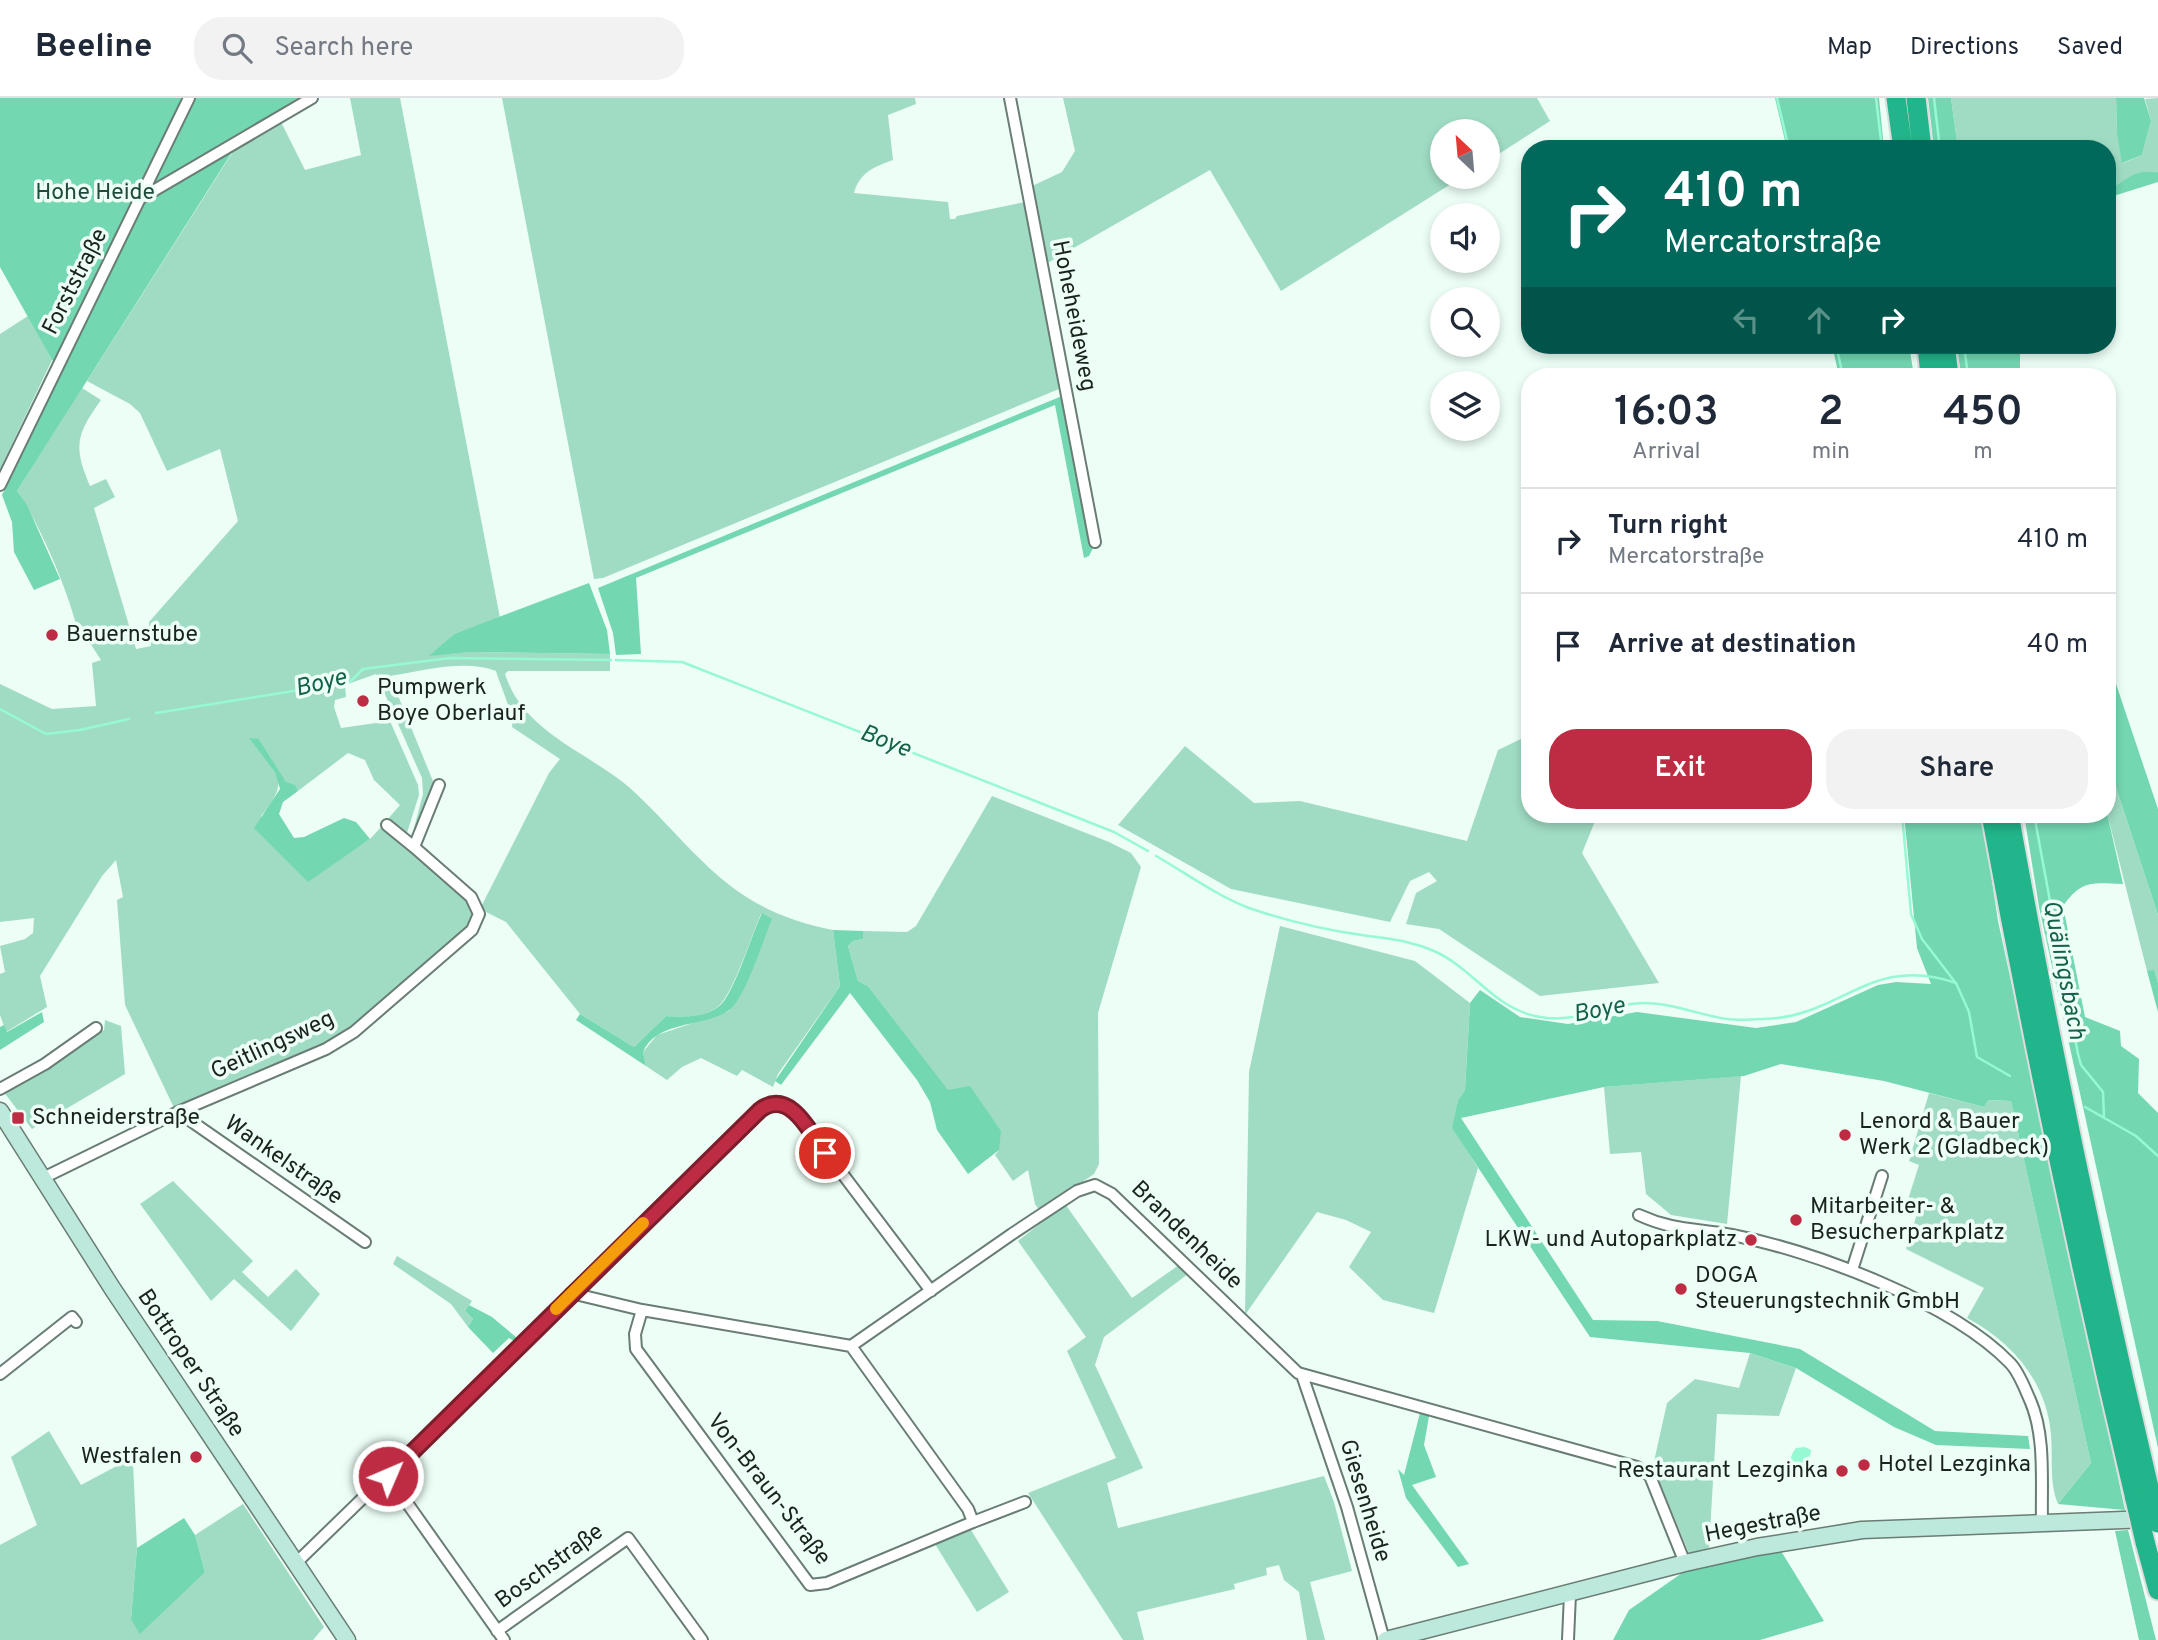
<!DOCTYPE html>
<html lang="en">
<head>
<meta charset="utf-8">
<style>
	:root { --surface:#fff; --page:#f2f2f3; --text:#1f2937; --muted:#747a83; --line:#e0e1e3; --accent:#bd2c42 }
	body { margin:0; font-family:Overpass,sans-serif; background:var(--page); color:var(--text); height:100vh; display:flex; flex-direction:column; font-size:26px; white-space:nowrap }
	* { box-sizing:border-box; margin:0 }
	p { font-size:23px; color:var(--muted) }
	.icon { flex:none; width:38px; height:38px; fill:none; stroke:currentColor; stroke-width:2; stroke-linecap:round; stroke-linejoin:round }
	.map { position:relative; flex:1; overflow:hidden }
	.panel { position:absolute; left:1521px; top:270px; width:595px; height:455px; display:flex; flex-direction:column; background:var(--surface); border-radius:28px; box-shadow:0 4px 10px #0003 }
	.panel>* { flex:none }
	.top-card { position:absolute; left:1521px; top:42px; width:595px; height:214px; border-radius:28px; box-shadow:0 4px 10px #0003; background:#00695c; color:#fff; overflow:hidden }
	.needle { width:46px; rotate:334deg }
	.fabs { position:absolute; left:1430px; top:21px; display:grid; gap:14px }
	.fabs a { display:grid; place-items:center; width:70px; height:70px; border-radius:50%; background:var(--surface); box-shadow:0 4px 10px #0003; font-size:35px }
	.pin { position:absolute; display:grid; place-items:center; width:60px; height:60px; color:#fff; margin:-30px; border:4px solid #fff; border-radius:50%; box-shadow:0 2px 7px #0007 }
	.me { position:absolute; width:77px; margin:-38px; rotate:45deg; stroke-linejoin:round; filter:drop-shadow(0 0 5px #0008) }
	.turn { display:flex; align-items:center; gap:24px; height:147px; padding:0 28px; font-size:32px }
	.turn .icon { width:91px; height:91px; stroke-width:2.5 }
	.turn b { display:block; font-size:49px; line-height:60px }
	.lanes { display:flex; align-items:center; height:66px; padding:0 28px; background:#0003; justify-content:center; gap:35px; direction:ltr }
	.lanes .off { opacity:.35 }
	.eta { display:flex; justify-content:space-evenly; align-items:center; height:119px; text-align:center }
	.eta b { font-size:42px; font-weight:600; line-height:49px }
	.action { display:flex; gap:14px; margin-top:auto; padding:14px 28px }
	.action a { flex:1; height:80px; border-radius:28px; background:var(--accent); color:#fff; font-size:28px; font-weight:600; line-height:80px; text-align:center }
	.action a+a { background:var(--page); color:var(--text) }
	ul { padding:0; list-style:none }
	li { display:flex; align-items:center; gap:21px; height:105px; padding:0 28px; border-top:2px solid var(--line) }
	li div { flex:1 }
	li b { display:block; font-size:26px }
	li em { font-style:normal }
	header { display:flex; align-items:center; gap:42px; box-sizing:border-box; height:98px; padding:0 35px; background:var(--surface); border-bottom:2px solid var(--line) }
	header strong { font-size:33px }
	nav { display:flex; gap:38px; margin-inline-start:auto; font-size:24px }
	.search { width:490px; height:63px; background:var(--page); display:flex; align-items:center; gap:18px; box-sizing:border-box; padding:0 24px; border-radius:28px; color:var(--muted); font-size:26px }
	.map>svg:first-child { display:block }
</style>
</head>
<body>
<header>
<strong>Beeline</strong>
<div class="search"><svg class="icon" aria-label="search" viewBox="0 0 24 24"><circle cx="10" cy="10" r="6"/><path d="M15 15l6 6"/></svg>Search here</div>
<nav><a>Map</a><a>Directions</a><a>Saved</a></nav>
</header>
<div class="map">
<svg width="2158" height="1542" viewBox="0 0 2158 1542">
	<rect width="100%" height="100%" fill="#ecfef6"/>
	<path fill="#a0dcc4" d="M350 0H400L500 520 454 536 431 557 470 554 610 556V573H508L505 576C523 634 588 654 630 690 669 725 703 772 748 800 774 816 802 826 833 832L840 888 778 976 773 989 742 972 737 978 701 960 682 969 667 982 646 968 643 954 657 937 729 913 771 821 761 816C752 837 736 886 723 903 711 920 684 919 666 918L634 949 580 916 506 824 486 814 482 807 549 675 560 661 512 629C514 617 500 587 496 573 465 561 422 573 390 578L435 688 416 735 414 730 423 696 422 680 376 576 345 587 346 599 335 602 334 609 341 630 390 623 418 687 419 697 406 738 387 722 400 707 374 682 365 662 348 655 298 693 294 687 286 685 259 641H250C276 675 293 680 261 718L307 783 370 741 383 727 465 799 475 815C464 840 442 850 423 867 392 893 368 924 332 943 283 970 227 989 175 1012L125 907 117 802 123 799 116 762 102 778 40 878 47 909 6 934 0 917V876L5 874 0 848 25 841 33 835 34 820 0 824V586L52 611 96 608 92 565 101 562 90 545 80 544C73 503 41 428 17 393L82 290 101 302C76 337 73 348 90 388L106 381 115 399 94 410 136 551 151 548 149 524 238 423 220 351 167 373 140 315 130 306 87 283 234 52 281 24 305 72 361 57Z
		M502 0H915L916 6 888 17 893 62C874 69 860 74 854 95L948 104 950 121H955L957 118 1025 104 1059 291 603 480 594 481Z
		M1063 0H1537L1550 23 1488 63V33H1442V79H1462L1281 193 1210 72 1044 167 1030 89 1062 74 1075 53Z
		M1951 0H2116L2117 36 2123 65 2142 57 2151 23 2145 1 2158 0V74L2127 80 2121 88 2107 91V51H1958Z
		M28 218 52 262 0 371V236Z
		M1529 637 1530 716H1598L1582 755 1659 885 1540 898 1439 831 1406 826 1416 795 1437 783 1429 774 1410 783 1390 824 1231 791 1118 727 1185 648 1254 705 1300 703 1467 743 1498 652Z
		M2107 662 2158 817V885L2154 873H2147L2107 715Z
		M992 698 1109 744 1131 755 1141 769 1098 915 1099 1066 1094 1076 1040 1113 1035 1106 1028 1072 1013 1083 995 1057 999 1052 948 993 868 888 858 883 848 848 853 843 863 841V833L907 834 916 828Z
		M1280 828 1415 863 1470 905 1465 992 1458 1002 1453 1030 1478 1070 1434 1215 1383 1202 1349 1169 1371 1134 1346 1122 1317 1114 1245 1217 1249 974Z
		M105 922 121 928 125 976 32 1031 3 993 104 932Z
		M1741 978 1727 1126 1671 1117 1646 1096 1641 1054 1610 1056 1604 989Z
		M1929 995 1984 1009 1987 1002 2011 1003 2091 1365 2058 1406C2049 1383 2053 1362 2051 1337 2047 1284 2012 1244 1967 1220L1984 1190 1906 1151 1917 1116 1905 1111 1919 1067 1909 1063Z
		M173 1083 253 1163 242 1174 268 1199 296 1171 320 1196 291 1233 234 1181 211 1203 140 1106Z
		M1065 1106 1132 1200 1179 1167 1188 1176 1104 1239 1095 1267 1143 1370 1107 1385 1118 1430 1324 1378 1334 1404 1352 1473 1310 1484 1325 1542H1307L1299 1494 1284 1482 1279 1467 1266 1470 1267 1477 1234 1486 1235 1491 1137 1514 1144 1542H1123L1028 1395 1116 1360 1067 1253 1086 1239 1018 1143Z
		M397 1158 472 1203 465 1213 473 1221 468 1229 451 1206 393 1166Z
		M1750 1255 1796 1270 1779 1318 1717 1316 1709 1450 1689 1455 1653 1368 1667 1305 1695 1281 1739 1290Z
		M49 1333 81 1387 128 1362 133 1365 137 1450 131 1521 205 1474 195 1437 243 1406 324 1529 313 1542H0V1447L37 1427 11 1359Z
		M971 1432 1009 1494 977 1514 935 1446Z"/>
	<path fill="#73d7b2" d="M0 0H307L243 37 17 393 27 407 60 481 34 492 14 454 12 424 2 397 63 270 52 262 0 169Z
		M1775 0H1879L1884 51H1787Z
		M1928 0H1951L1958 51H1934Z
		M2116 0H2144L2151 23 2142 57 2122 65 2117 36Z
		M2158 74V84L2107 100V91C2120 88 2126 78 2139 75 2145 73 2152 75 2158 74Z
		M1832 247H1909L1914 278H1839Z
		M1957 247H2026L2020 256V278H1961Z
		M1062 298 1093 450 1089 458 1084 460 1055 307 636 480 641 556 616 557 613 535 598 490Z
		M589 485 607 532 610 556 470 554 429 558 454 536Z
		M2107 559 2158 711V817L2107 662Z
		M249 640 259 641 286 684 295 687 298 693 283 704 279 716 294 740 304 739 344 720 356 724 370 741 308 784 254 730 280 691 275 674Z
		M2107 715 2123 786C2093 785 2082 781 2063 808L2085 919 2120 933 2121 948 2139 961 2138 995 2158 1015V1350L2039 809 2024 716Z
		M1904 716H1982L1998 823 2125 1412 2058 1406 2091 1365 2011 1003 1988 1002 1984 1009 1884 983 1781 966 1744 978 1604 989 1461 1020 1593 1222 1657 1223 1800 1251 1935 1333 2028 1338 2030 1351 1936 1347 1894 1329 1796 1270 1750 1255 1590 1239 1452 1030 1458 1002 1465 992 1470 905 1480 892 1520 919 1568 926 1637 914 1756 930 1796 924 1878 887 1896 884 1931 886 1917 850Z
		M762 815 772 821C763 842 745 902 728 913 702 930 657 922 643 954L646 968 576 922 580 916 634 949 666 918C684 919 711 920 724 903 738 883 751 839 762 815Z
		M833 832 863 833V841L853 843 848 848 858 883 868 888 948 992 970 988 1001 1033 999 1052 968 1076 937 1032 930 1004 917 982 850 895 781 987 775 983 840 888Z
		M2154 872 2158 885V914L2147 873Z
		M42 914 44 924 0 952V929L4 927 7 934Z
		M469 1207 492 1219 517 1240 514 1243 509 1240 493 1255 468 1229 473 1221 465 1213Z
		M1420 1315 1429 1318 1424 1347 1436 1379 1412 1387 1469 1466 1458 1469 1406 1400 1398 1371 1404 1377Z
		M184 1420 195 1437 205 1474 140 1536 131 1521 137 1450Z
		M2128 1432 2156 1542H2139L2115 1433Z
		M1781 1453 1824 1523 1760 1542H1613L1629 1512 1685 1473Z"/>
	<path fill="#96f9d3" d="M1805 1349 1811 1352 1807 1378 1798 1381C1788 1374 1788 1359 1796 1350Z"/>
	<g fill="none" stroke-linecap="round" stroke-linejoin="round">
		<path stroke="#96f9d3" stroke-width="2.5" d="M1777 0 1789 51
			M1876 0 1882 51
			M1934 0 1940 51
			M1836 247 1843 278
			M1964 247 1968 278
			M616 562 682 564 1114 734 1148 753
			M0 611 46 636 80 632 129 621
			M156 615 350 584 363 571 450 560 611 562
			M1902 716 1911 816 1922 841 1955 884
			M2034 716 2078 956 2081 967 2103 994 2104 1020
			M1156 758C1186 775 1217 798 1249 810 1284 822 1325 832 1362 837 1388 841 1409 842 1434 853 1473 870 1495 912 1540 919 1577 926 1609 905 1644 905 1673 905 1699 917 1727 921 1739 923 1752 921 1764 921 1840 920 1871 855 1956 885L1969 914 1977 959 2010 978
			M2085 1009 2136 1038 2158 1058"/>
		<g stroke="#697d74" stroke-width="14">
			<path id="street" d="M1010 0 1095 444
				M143 99 312 0
				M0 387 189 0
				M387 727 414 749
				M0 991 45 966 96 930
				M178 1014 365 1144
				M43 1080 178 1014 326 951 354 934 472 832 479 816 471 799 414 749 439 687
				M1639 1117C1674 1133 1695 1130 1732 1137 1814 1153 1951 1204 2010 1265 2019 1274 2025 1291 2030 1302 2046 1338 2041 1385 2042 1424
				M1852 1172 1882 1078
				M571 1195 642 1212 851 1248 1012 1136 1077 1093 1095 1087 1112 1096 1298 1275 1637 1369 1650 1378 1685 1465
				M642 1212 635 1236 636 1251 810 1487 827 1485 973 1424 968 1411 851 1248
				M0 1276 72 1219 76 1224
				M1302 1277 1347 1409 1384 1542
				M388 1378 504 1542
				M973 1424 1025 1404
				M296 1465 769 1006 785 1007 798 1017 931 1193
				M497 1533 628 1440 702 1542
				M1568 1542 1570 1496"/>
		</g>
		<g stroke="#697d74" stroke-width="19">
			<path id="secondary" d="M0 1013 112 1190 347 1542
				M1386 1542 1685 1465 1757 1449 1862 1432 2149 1421"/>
		</g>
		<g stroke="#dbdcdb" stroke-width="23">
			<path id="highway" d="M1896 0 1903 51
				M1916 0 1922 51
				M1927 247 1930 278
				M1945 247 1949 278
				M1991 716C2033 946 2081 1174 2135 1401
				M2009 716C2050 945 2097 1171 2151 1398
				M2145 1444 2158 1492"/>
		</g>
		<use href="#street" stroke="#fff" stroke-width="10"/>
		<use href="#secondary" stroke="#bde8dc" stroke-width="16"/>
		<use href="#highway" stroke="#22b48a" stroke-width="19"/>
		<g stroke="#dbdcdb" stroke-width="23" stroke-linecap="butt">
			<path id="highway-bridge" d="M2151 1398 2158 1425
				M2135 1401 2145 1444"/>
		</g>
		<use href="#highway-bridge" stroke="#22b48a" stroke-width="19"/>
	</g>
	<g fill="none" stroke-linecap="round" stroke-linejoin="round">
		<g stroke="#7b1d2b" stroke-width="18">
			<path id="route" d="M388 1378 760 1012C790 990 810 1034 825 1055"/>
		</g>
		<use href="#route" stroke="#bd2c42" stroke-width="12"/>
		<path stroke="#f59e0b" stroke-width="12" d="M556 1211 643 1125"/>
	</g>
	<g fill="#bd2c42" stroke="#ecfef6" stroke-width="2.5">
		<circle cx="52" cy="537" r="7"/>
		<circle cx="363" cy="603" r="7"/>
		<rect x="11" y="1013" width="14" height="14" rx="3.5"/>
		<circle cx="1845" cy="1037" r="7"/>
		<circle cx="1796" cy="1122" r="7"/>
		<circle cx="1751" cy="1142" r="7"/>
		<circle cx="1681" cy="1191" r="7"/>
		<circle cx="196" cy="1359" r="7"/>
		<circle cx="1864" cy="1367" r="7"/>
		<circle cx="1842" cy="1373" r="7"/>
	</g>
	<g text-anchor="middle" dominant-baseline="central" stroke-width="7" stroke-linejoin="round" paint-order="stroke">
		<g font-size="23" fill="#204b3c" stroke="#ecfef6">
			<text x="95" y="95">Hohe Heide</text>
		</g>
		<g font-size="23" fill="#1b231f" stroke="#ecfef6">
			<text transform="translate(76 184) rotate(-63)">Forststraße</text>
			<text transform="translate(1073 218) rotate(79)">Hoheheideweg</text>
			<text transform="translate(273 948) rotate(-25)">Geitlingsweg</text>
			<text transform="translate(283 1063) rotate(35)">Wankelstraße</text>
			<text transform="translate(1186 1138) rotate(44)">Brandenheide</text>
			<text transform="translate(190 1266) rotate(56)">Bottroper Straße</text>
			<text transform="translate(768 1392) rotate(52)">Von-Braun-Straße</text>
			<text transform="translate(1364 1403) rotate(73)">Giesenheide</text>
			<text transform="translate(1763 1427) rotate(-11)">Hegestraße</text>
			<text transform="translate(550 1469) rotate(-36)">Boschstraße</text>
		</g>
		<g font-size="23" fill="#1b231f" stroke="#ecfef6" text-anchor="start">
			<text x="66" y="537">Bauernstube</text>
			<text x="377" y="590">Pumpwerk<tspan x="377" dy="26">Boye Oberlauf</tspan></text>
			<text x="32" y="1020">Schneiderstraße</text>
			<text x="1859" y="1024">Lenord &amp; Bauer<tspan x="1859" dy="26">Werk 2 (Gladbeck)</tspan></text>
			<text x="1810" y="1109">Mitarbeiter- &amp;<tspan x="1810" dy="26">Besucherparkplatz</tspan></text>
			<text x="1737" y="1142" text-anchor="end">LKW- und Autoparkplatz</text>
			<text x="1695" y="1178">DOGA<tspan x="1695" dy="26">Steuerungstechnik GmbH</tspan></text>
			<text x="182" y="1359" text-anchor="end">Westfalen</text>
			<text x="1878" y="1367">Hotel Lezginka</text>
			<text x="1828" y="1373" text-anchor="end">Restaurant Lezginka</text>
		</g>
		<g font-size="24" font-style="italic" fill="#14624b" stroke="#ecfef6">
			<text transform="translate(321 586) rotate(-14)">Boye</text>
			<text transform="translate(885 644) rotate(21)">Boye</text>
			<text transform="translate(2063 872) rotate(79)">Quälingsbach</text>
			<text transform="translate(1599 913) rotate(-11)">Boye</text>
		</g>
	</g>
</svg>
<div class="fabs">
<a><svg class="needle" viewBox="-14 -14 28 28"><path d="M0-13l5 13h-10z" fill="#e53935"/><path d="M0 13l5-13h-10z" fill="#747a83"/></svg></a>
<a><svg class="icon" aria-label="sound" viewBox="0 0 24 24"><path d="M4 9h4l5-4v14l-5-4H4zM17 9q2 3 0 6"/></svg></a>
<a><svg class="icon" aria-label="search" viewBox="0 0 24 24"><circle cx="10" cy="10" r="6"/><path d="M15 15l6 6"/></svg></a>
<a><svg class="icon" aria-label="layers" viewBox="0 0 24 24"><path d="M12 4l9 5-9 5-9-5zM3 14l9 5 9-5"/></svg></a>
</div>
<div class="pin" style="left:825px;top:1055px;background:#d93025"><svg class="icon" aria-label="arrive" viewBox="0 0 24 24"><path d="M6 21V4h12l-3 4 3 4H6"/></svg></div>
<svg class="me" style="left:388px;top:1378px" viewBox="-20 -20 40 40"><circle r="17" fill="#bd2c42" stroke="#fff" stroke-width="3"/><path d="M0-11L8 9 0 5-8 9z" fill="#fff"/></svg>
<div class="top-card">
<div class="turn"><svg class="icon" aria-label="right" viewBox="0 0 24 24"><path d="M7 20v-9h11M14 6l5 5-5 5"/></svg><div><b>410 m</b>Mercatorstraße</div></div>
<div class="lanes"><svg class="icon off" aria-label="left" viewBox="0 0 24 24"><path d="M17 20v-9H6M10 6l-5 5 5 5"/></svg><svg class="icon off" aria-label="ahead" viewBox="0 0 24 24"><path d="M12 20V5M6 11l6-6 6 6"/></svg><svg class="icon" aria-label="right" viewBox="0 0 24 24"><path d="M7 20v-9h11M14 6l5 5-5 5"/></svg></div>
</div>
<section class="panel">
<div class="eta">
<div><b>16:03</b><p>Arrival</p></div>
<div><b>2</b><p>min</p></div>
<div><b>450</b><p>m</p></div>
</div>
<ul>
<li><svg class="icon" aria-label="right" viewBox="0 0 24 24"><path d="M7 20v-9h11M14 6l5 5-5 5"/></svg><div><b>Turn right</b><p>Mercatorstraße</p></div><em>410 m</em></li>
<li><svg class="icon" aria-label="arrive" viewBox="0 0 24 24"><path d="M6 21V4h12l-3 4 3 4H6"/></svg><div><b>Arrive at destination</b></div><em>40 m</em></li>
</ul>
<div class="action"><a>Exit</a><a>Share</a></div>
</section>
</div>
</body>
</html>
